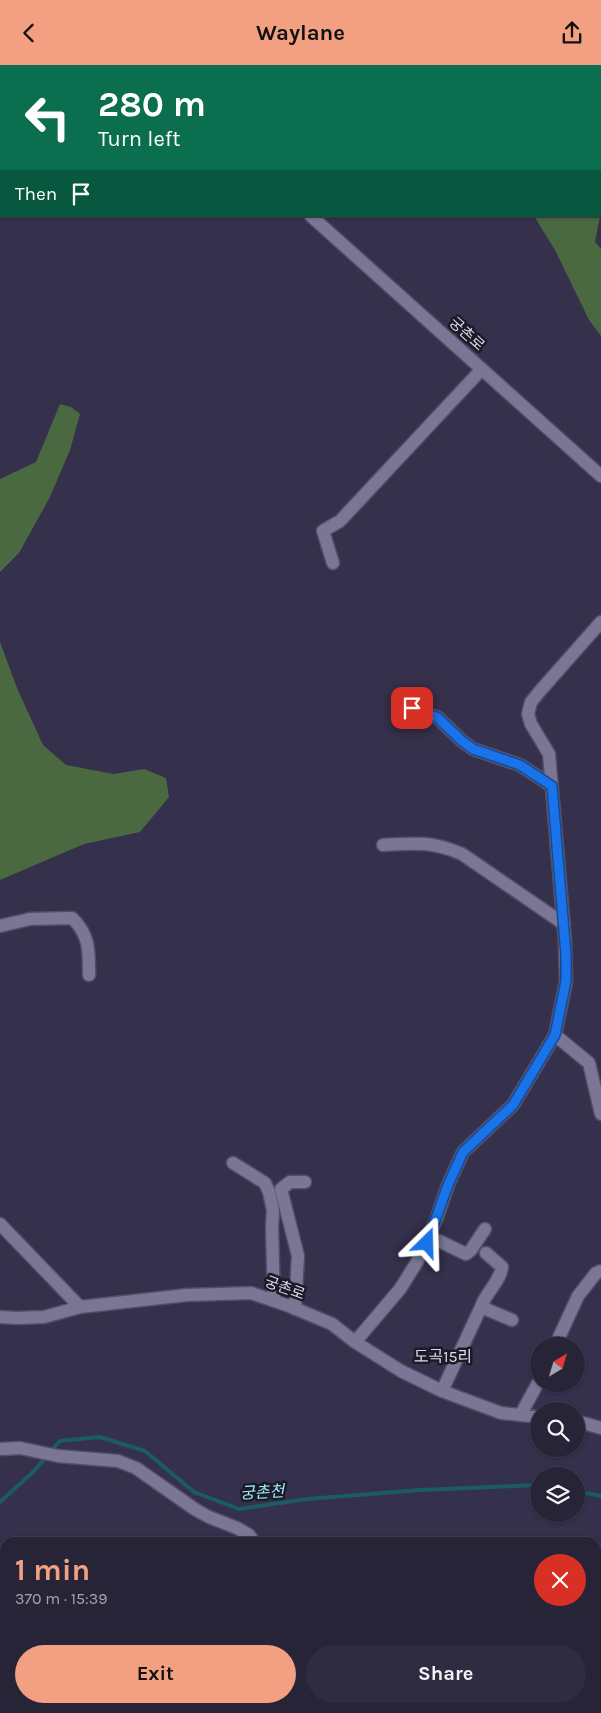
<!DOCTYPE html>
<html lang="en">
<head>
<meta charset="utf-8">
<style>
	:root { --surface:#282438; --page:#302c40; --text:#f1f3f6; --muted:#a5a4ae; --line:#444153; --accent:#f3a082 }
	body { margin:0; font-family:Karla,"Noto Sans KR",sans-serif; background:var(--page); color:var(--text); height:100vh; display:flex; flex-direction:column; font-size:19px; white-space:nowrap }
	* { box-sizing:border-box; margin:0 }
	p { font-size:16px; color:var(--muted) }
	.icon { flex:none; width:28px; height:28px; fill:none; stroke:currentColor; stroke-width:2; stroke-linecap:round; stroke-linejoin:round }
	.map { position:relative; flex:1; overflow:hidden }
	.drawer { position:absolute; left:0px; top:1472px; width:601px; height:176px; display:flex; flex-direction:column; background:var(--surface); border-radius:15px 15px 0 0; box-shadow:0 1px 4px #0004,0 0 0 1px var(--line) }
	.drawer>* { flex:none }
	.hud { position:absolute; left:0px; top:0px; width:601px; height:152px; box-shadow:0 1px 4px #0004,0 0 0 1px var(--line); background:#0b6e4f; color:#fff; overflow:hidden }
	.needle { width:32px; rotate:38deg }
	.tools { position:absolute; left:530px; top:1272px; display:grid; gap:10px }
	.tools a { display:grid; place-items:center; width:55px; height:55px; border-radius:50%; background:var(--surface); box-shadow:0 1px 4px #0004,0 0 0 1px var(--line); font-size:25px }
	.pin { position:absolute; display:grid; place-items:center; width:42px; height:42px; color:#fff; margin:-21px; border-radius:10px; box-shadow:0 2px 8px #0006 }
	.me { position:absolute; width:55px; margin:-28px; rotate:22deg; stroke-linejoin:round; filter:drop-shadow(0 0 4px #0008) }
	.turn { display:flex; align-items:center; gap:18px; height:105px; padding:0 15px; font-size:22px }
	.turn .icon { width:65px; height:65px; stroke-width:2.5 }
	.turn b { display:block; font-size:35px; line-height:42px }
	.then { display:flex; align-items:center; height:48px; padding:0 15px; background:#0003; gap:10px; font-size:19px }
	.round { display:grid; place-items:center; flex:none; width:52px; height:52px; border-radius:26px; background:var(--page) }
	.head { display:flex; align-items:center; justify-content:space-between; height:85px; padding:0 15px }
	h1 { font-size:30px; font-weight:700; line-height:38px; color:var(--accent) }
	.primary-button { display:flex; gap:10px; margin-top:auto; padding:10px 15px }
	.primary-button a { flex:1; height:58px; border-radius:30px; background:var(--accent); color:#111; font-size:20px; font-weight:700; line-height:58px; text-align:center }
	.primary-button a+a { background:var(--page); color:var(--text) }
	header { display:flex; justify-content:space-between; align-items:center; height:65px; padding:0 15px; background:var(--accent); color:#111; font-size:22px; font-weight:700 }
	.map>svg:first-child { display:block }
</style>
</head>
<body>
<header><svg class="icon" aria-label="back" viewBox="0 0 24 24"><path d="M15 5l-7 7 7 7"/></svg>Waylane<svg class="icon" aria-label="share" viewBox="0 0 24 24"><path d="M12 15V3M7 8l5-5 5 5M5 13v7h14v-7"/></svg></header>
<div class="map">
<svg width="601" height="1648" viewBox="0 0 601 1648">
	<rect width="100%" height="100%" fill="#35304b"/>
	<path fill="#4b6940" d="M430 0H555L556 1H431Z
		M534 151H600L595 177 601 184V271L589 255 555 185Z
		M60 339 71 342 80 349 70 385 50 432 19 488 0 507V414L36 397Z
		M0 577 17 623 43 680 66 700 114 709 144 704 166 713 169 732 140 767 84 779 0 815Z
		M10 1644H88L115 1646V1648H0V1647Z"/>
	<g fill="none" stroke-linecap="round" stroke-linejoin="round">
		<path stroke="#1b5c64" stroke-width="4" d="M51 1386 60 1376 100 1372 145 1386 194 1427 239 1444 308 1434 420 1425 539 1420
			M576 1426 601 1431
			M0 1437 34 1406 47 1391"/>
		<g stroke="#534e65" stroke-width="15">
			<path id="minor" d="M142 0 143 1
				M43 1V0
				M91 1V0
				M198 1 199 0
				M311 151 601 411
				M333 498 323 466 340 456 482 304
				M403 638 421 648 437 652 462 676 473 684 520 700 552 721
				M383 780C416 778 431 776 462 789L564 859
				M0 861 30 854 72 853C90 870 89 887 89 910
				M555 970 589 998 601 1049
				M233 1098 265 1118 269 1127 273 1145 272 1162 274 1236
				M0 1159 80 1242 187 1230 251 1228 289 1241 332 1259 355 1277 401 1306 442 1326 501 1348 539 1352
				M428 1173 439 1176 466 1189 471 1185 485 1164
				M481 1242C486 1227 500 1217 502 1202L486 1188
				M295 1244 298 1191 281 1124 290 1117H305
				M0 1252 17 1253 44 1252 80 1242
				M355 1277 400 1224 417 1197 436 1155 448 1120 463 1087 513 1040 555 970 566 917 565 876 549 689 531 659 528 649 531 637 540 626 601 557
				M555 1281 578 1231 596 1208 601 1206
				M442 1326 481 1242 512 1255
				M521 1349 539 1316
				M576 1356 601 1363
				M0 1384 20 1383 58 1391 118 1396 136 1403 196 1445 209 1452 237 1463 249 1470 255 1478
				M596 1575 598 1596
				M354 1644 356 1648"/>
		</g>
		<use href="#minor" stroke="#7b7696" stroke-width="12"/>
	</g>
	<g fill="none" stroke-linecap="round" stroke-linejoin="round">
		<g stroke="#114b97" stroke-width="12">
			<path id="route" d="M412 643 421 648 437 652 462 676 473 684 520 700 552 721 566 890V916L555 970 513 1040 463 1087 448 1120 427 1178"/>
		</g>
		<use href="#route" stroke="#1a73e8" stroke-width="9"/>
	</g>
	<g text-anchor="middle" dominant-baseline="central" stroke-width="5" stroke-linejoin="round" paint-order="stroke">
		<g font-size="15" fill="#dddbec" stroke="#1c1a27">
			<text transform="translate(467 269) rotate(42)">궁촌로</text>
			<text transform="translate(285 1223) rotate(20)">궁촌로</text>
		</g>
		<g font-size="16" fill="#dddbec" stroke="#1c1a27">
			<text x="443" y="1291">도곡15리</text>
		</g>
		<g font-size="16" font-style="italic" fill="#9beffa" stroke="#1c1a27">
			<text transform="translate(262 1427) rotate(-3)">궁촌천</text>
		</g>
	</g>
</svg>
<div class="tools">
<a><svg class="needle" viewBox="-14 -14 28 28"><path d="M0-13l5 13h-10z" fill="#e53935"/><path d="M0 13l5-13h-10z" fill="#a5a4ae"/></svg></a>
<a><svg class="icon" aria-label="search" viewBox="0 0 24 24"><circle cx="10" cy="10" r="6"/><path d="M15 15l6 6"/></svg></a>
<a><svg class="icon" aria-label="layers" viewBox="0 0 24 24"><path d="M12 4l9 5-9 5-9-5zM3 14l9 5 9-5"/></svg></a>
</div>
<div class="pin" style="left:412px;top:643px;background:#d93025"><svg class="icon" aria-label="arrive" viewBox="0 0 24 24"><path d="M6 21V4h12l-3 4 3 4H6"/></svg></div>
<svg class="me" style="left:427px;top:1178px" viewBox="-20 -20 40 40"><path d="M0-17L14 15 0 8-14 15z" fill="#1a73e8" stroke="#fff" stroke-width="4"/></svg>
<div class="hud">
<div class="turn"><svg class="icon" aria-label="left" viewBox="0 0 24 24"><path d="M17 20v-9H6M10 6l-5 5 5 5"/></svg><div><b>280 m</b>Turn left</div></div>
<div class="then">Then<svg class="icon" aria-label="arrive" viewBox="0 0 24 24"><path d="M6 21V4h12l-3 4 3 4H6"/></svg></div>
</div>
<section class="drawer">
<div class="head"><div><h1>1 min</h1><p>370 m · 15:39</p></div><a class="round" style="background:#d93025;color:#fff"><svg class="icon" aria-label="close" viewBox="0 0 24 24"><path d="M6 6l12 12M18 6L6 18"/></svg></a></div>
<div class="primary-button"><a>Exit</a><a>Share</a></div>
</section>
</div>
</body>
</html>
